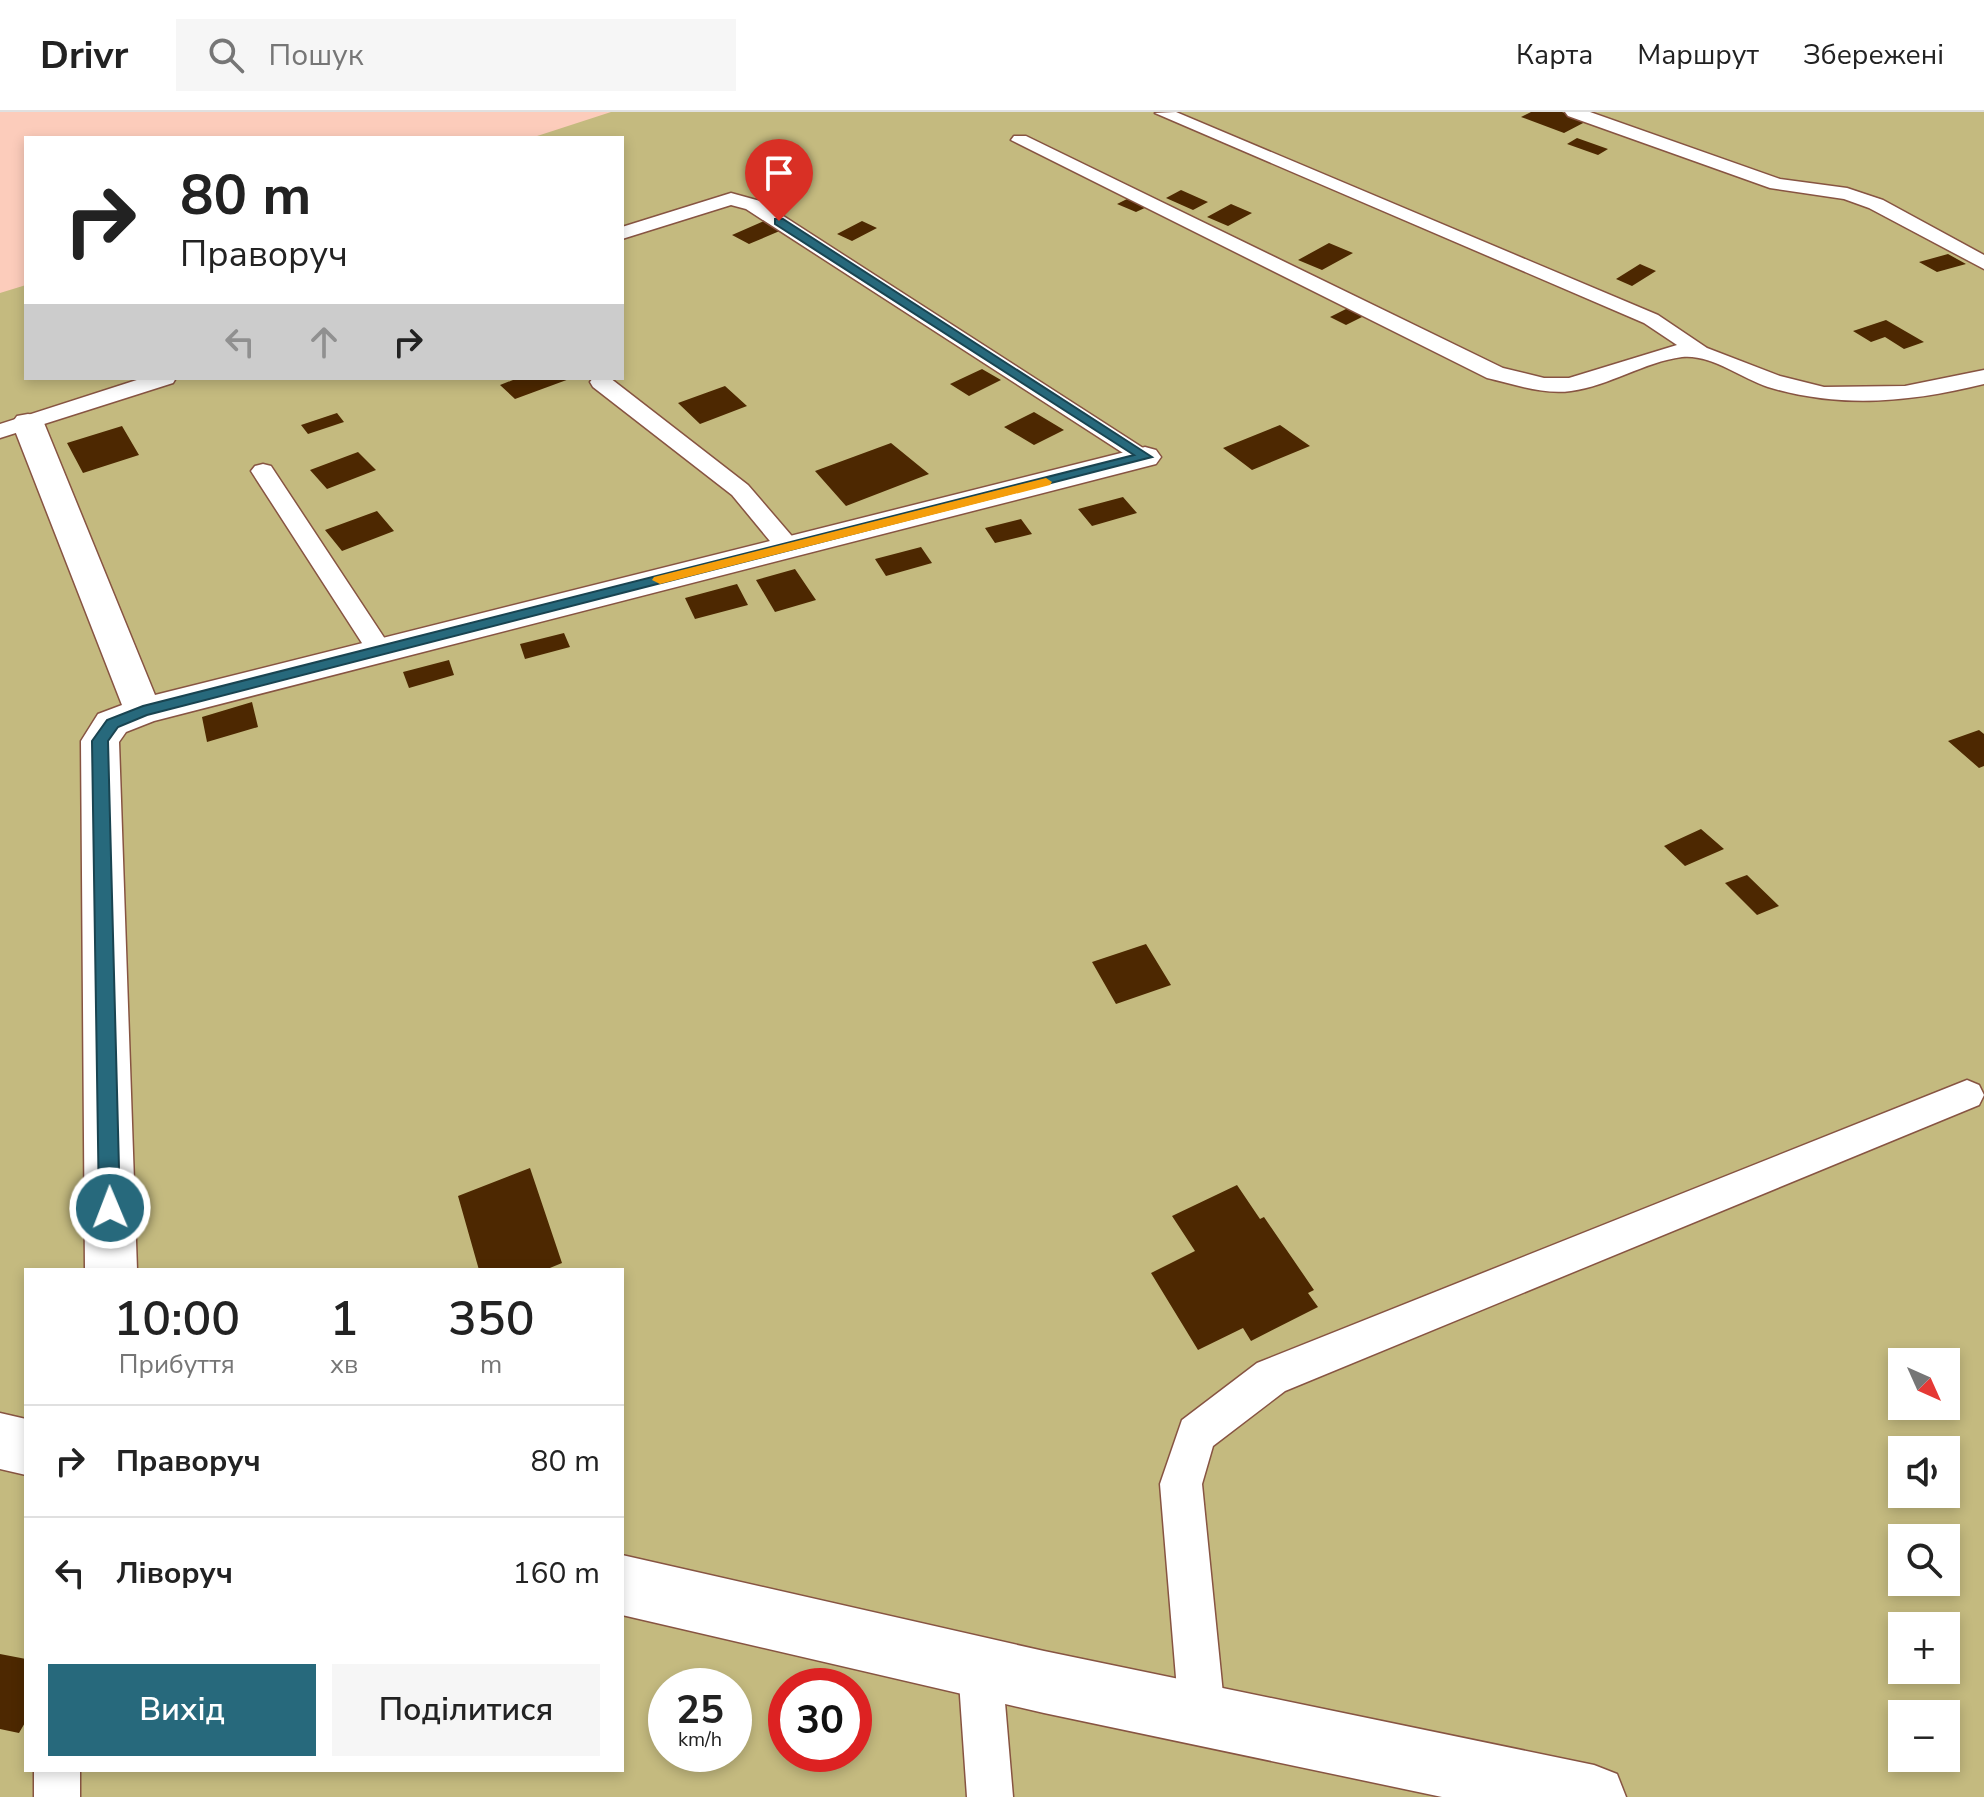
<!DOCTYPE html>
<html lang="uk">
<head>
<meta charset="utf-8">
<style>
	:root { --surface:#fff; --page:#f6f6f6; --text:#222; --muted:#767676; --line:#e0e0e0; --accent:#27697c }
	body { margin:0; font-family:"Nunito Sans",sans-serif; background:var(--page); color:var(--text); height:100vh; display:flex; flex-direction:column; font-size:30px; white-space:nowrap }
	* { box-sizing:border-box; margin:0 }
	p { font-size:26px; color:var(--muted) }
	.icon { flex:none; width:44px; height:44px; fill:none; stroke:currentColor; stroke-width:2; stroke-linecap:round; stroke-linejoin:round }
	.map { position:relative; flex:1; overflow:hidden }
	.drawer { position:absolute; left:24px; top:1156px; width:600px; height:504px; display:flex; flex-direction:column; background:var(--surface); border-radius:0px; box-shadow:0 4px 12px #0003 }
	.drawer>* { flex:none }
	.top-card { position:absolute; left:24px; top:24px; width:600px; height:244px; border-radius:0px; box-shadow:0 4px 12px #0003; background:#fff; color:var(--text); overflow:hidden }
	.needle { width:52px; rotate:135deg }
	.controls { position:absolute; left:1888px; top:1236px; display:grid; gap:16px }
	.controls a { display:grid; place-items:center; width:72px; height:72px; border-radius:0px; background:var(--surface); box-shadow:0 4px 12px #0003; font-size:40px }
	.speed { position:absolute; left:648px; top:1556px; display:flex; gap:16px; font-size:40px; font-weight:700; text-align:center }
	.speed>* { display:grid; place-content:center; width:104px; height:104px; border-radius:50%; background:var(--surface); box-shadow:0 4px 12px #0003; line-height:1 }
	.speed small { font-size:20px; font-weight:400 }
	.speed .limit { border:12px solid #d22; background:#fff; color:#111 }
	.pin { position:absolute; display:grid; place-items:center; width:68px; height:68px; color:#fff; margin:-82px -34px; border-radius:50% 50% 50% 0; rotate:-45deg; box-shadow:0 0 8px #0007 }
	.pin .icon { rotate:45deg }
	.me { position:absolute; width:88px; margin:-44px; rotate:359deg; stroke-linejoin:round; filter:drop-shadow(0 0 6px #0008) }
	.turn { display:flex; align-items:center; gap:28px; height:168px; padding:0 24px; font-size:36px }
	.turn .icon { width:104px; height:104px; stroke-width:2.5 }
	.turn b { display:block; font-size:56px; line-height:68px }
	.lanes { display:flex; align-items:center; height:76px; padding:0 24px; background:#0003; justify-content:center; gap:40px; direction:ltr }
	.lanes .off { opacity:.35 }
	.eta { display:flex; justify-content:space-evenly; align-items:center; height:136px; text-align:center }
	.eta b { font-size:48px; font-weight:600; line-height:56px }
	.button { display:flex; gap:16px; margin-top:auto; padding:16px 24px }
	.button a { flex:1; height:92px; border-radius:0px; background:var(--accent); color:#fff; font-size:32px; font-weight:600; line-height:92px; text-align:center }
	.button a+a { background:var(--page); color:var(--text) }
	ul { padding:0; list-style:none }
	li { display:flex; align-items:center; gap:24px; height:112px; padding:0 24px; border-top:2px solid var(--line) }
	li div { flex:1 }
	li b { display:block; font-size:30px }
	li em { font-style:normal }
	header { display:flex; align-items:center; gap:48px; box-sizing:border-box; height:112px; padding:0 40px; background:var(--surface); border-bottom:2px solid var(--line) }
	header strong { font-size:38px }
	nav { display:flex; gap:44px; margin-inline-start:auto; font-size:28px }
	.search { width:560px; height:72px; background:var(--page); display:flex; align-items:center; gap:20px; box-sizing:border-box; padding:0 28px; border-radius:0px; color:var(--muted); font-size:30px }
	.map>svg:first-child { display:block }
</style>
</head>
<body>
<header>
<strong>Drivr</strong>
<div class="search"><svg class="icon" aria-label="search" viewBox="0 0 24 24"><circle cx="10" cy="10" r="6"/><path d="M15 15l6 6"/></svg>Пошук</div>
<nav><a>Карта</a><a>Маршрут</a><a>Збережені</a></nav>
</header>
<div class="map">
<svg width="1984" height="1685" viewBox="0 0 1984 1685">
	<rect width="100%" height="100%" fill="#fcccbb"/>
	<path fill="#c4ba7f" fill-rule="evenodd" d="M611 0H1984V1685H0V181L26 173V266H622V26H531ZM26 1158H622V1658H26ZM1902 1250H1946V1294H1902ZM1902 1338H1946V1382H1902ZM1902 1426H1946V1470H1902ZM1902 1514H1946V1558H1902ZM666 1574H734V1642H666ZM786 1574H854V1642H786ZM1902 1602H1946V1646H1902Z"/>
	<path fill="#4d2801" d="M1531 0H1562L1587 9 1564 21 1521 5Z
		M1577 26 1608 37 1598 43 1567 32Z
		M1181 78 1208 90 1193 98 1166 86Z
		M1129 86 1149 94 1136 100 1117 92Z
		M1231 92 1252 101 1228 114 1207 105Z
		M764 109 782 118 749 132 732 123Z
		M862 109 877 116 852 129 837 122Z
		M1329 131 1353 141 1322 158 1298 148Z
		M1948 142 1966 152 1937 160 1919 150Z
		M1640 152 1656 159 1632 174 1616 167Z
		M1350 195 1366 203 1346 213 1330 205Z
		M1886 208 1924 230 1904 237 1885 225 1871 230 1853 219Z
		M982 257 1001 268 969 284 950 272Z
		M518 266H572L515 287 500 273Z
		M725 274 747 294 700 312 678 291Z
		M1034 300 1064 318 1034 333 1004 315Z
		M337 301 344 310 308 322 301 313Z
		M1280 313 1310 334 1252 358 1223 336Z
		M122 314 139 343 83 361 67 331Z
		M891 331 929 362 846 394 815 359Z
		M358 340 376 358 327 377 310 358Z
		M1123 385 1137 401 1092 414 1078 397Z
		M377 399 394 419 342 439 325 418Z
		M1021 407 1032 422 995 431 985 416Z
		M921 435 932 451 886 464 875 447Z
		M795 457 816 488 775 500 756 468Z
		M737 472 748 493 695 507 685 486Z
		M564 521 570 535 525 547 520 532Z
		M449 548 454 563 409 576 403 560Z
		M252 590 258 615 207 630 202 605Z
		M1979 618 1984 622V654L1979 656 1948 629Z
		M1701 717 1724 737 1685 754 1664 734Z
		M1747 763 1779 794 1757 803 1725 771Z
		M1146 832 1171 873 1116 892 1092 850Z
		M530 1056 562 1151 545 1158H479L458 1084Z
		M1237 1073 1260 1107 1264 1105 1314 1178 1308 1181 1318 1195 1251 1229 1243 1216 1198 1238 1151 1161 1195 1139 1172 1104Z
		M0 1542 26 1547V1609L19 1621 0 1617Z"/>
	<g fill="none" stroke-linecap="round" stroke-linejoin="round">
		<g stroke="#875442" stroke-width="3">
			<path id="service" d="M1176 0 1658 203 1707 236 1780 264 1824 275 1905 274 1984 258V272C1912 290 1840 297 1768 275 1741 266 1711 242 1682 245 1644 250 1609 274 1571 279 1543 283 1514 272 1487 266L1011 28 1014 24H1026L1503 256 1544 266H1569L1677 233 1644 211 1155 1Z
				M1565 0H1590L1780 67 1847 76 1883 88 1984 143V157L1869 96 1844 87 1770 76 1568 4Z
				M731 81 760 89 1157 345 1153 350H1137L746 97 731 93 622 127V115Z
				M143 266H176L173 271 0 326V312Z
				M593 266H610L748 373 797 430 800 435 797 440H779L732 383 593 275 590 270Z
				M263 352 271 354 389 533 393 539 389 545 380 548 371 545 251 359 255 354Z
				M1967 968 1979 973 1984 983 1979 993 1285 1279 1213 1334 1202 1372 1225 1602 1218 1618 1202 1625 1186 1618 1179 1602 1160 1372 1182 1308 1257 1251Z
				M980 1533 996 1539 1002 1555 1013 1685H967L958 1555 964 1539Z
				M34 1658H80V1685H34Z"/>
		</g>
		<g stroke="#875442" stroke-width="3">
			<path id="minor" d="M28 302 39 304 44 311 155 583 1145 335 1156 338 1161 345 1156 352 154 609 126 620 119 630 137 1158H85L81 629 98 602 122 593 12 311 17 304Z"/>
		</g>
		<g stroke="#875442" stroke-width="3">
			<path id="tertiary" d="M0 1301 26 1307V1363L0 1357Z
				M622 1443 1044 1539 1594 1653 1617 1662 1626 1685H1442L1044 1601 622 1503Z"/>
		</g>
		<use href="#service" fill="#fff" fill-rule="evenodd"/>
		<use href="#minor" fill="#fff" fill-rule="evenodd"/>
		<use href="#tertiary" fill="#fff" fill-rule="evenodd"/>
	</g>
	<path fill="#27697c" stroke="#194451" stroke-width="2" d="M775 107H783L1152 345 147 603 118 615 108 629 120 1096 117 1102 110 1105 102 1102 99 1096 92 629 107 608 143 594 1134 343 775 112Z"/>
	<path fill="#f59e0b" d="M1046 366 1052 370 1050 373 660 472 652 468 654 465Z"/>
</svg>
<div class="controls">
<a><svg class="needle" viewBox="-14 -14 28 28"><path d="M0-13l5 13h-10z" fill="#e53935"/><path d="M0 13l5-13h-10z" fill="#767676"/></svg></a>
<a><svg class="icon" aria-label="sound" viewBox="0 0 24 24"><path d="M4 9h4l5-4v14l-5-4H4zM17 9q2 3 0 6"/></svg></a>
<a><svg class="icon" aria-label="search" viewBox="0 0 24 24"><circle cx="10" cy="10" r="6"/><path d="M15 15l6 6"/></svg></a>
<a>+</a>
<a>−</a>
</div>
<div class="speed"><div>25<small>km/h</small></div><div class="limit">30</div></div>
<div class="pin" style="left:779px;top:109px;background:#d93025"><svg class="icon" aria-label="arrive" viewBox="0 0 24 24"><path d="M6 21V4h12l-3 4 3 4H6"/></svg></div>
<svg class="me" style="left:110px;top:1096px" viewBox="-20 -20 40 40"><circle r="17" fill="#27697c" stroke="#fff" stroke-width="3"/><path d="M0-11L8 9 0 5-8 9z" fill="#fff"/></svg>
<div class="top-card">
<div class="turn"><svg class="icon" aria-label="right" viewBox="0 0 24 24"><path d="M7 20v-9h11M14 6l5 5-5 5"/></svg><div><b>80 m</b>Праворуч</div></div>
<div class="lanes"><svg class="icon off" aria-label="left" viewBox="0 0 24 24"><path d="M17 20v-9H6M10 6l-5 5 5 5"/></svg><svg class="icon off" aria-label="ahead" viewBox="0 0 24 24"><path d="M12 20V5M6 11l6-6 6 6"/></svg><svg class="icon" aria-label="right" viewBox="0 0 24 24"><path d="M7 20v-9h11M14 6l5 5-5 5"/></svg></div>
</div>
<section class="drawer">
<div class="eta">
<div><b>10:00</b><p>Прибуття</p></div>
<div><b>1</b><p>хв</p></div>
<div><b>350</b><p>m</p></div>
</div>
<ul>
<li><svg class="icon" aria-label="right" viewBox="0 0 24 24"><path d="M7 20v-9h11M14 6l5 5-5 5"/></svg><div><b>Праворуч</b></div><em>80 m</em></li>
<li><svg class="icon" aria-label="left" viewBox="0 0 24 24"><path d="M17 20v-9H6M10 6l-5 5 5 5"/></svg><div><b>Ліворуч</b></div><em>160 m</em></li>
</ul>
<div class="button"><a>Вихід</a><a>Поділитися</a></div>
</section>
</div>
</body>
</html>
